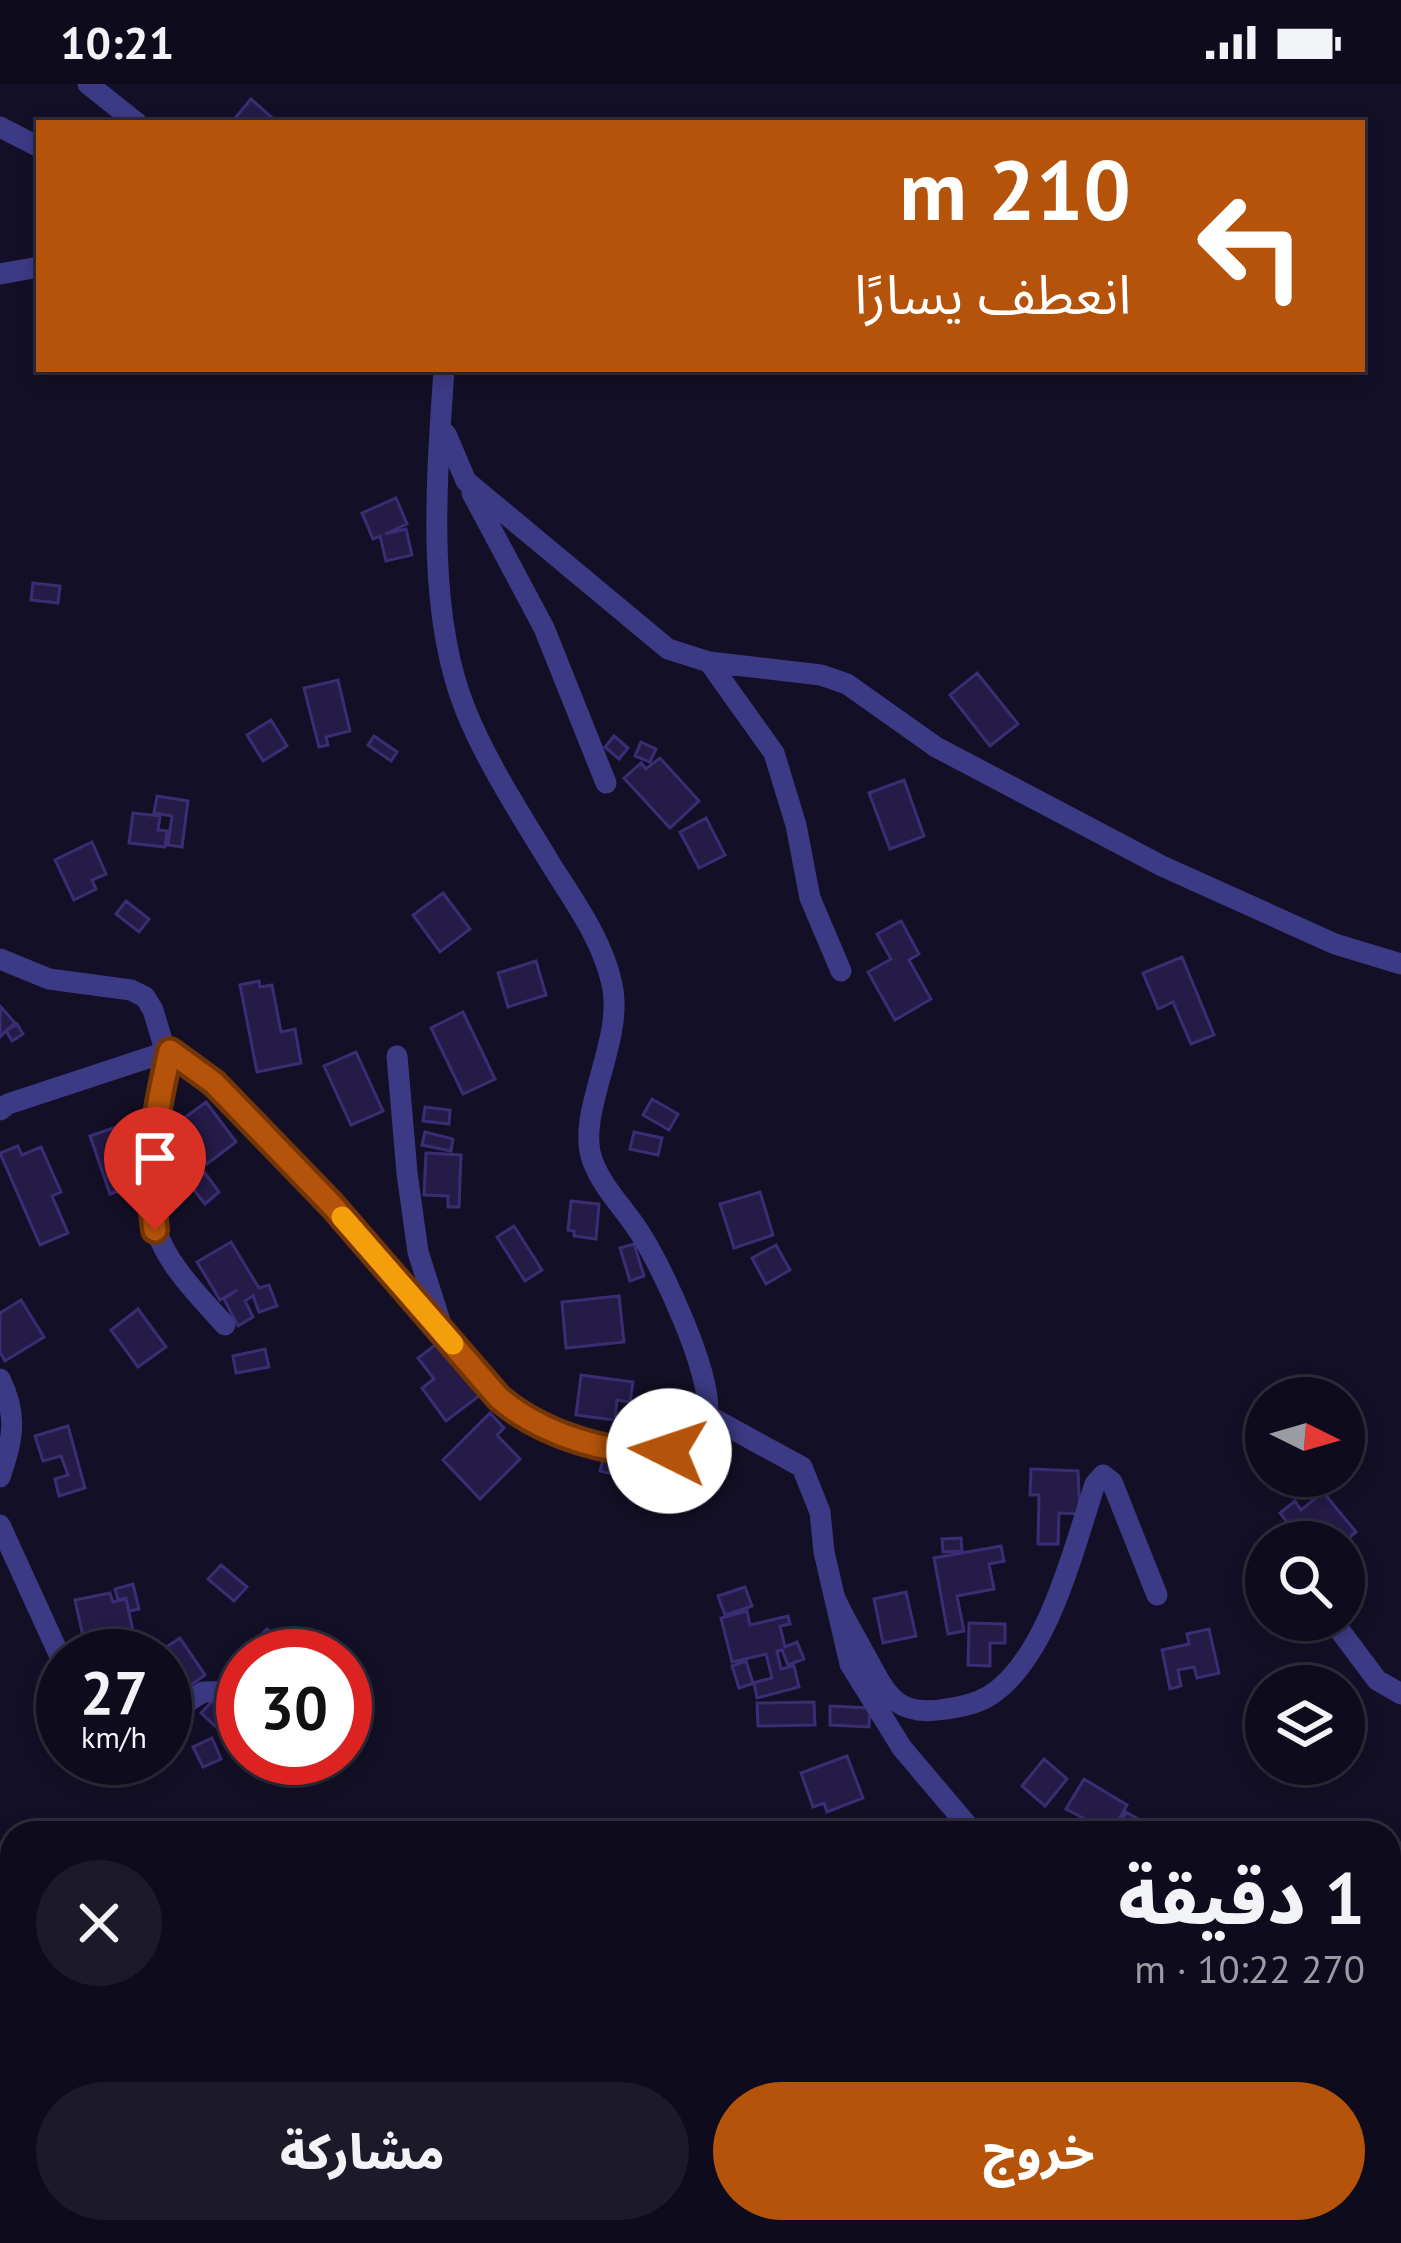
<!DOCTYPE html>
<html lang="ar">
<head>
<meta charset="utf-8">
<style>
	:root { --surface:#0e0b1c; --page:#1c1929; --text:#f1f3f6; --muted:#9b9ba3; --line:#2e2b3b; --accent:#b45309 }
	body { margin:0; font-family:"PT Sans","Noto Sans Arabic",sans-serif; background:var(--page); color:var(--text); direction:rtl; height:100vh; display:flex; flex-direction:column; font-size:45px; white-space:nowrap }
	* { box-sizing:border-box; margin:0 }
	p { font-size:39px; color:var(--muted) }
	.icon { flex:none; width:66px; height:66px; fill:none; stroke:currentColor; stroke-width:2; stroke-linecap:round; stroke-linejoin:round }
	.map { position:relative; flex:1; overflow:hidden; direction:ltr }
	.side { position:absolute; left:0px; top:1737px; width:1401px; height:423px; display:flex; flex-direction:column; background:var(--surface); border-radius:36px 36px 0 0; box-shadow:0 6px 18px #0003,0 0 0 3px var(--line); direction:rtl }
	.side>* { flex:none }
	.top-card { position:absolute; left:36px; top:36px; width:1329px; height:252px; border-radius:0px; box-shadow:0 6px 18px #0003,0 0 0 3px var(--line); direction:rtl; background:#b45309; color:#fff; overflow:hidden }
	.needle { width:78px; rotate:95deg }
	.buttons { position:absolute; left:1245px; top:1293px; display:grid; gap:24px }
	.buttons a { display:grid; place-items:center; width:120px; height:120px; border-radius:50%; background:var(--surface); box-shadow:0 6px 18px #0003,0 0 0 3px var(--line); font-size:60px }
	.speed { position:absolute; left:36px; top:1545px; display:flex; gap:24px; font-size:60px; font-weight:700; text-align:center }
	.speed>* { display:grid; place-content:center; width:156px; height:156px; border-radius:50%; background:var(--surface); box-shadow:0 6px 18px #0003,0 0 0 3px var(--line); line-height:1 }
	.speed small { font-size:30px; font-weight:400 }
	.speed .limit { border:18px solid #d22; background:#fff; color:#111 }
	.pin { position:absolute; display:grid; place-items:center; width:102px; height:102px; color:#fff; margin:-123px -51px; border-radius:50% 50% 50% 0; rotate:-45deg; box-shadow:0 0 12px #0007 }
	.pin .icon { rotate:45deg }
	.me { position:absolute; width:132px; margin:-66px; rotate:274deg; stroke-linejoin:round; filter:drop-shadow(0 0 9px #0008) }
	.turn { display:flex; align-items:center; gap:42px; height:252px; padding:0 36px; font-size:54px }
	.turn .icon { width:156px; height:156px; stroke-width:2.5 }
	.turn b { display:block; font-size:84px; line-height:102px }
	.round { display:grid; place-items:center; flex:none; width:126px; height:126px; border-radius:63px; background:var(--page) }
	.head { display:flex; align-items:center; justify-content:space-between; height:204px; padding:0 36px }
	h1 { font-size:72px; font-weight:800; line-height:90px }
	.action { display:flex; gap:24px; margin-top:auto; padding:24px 36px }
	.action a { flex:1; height:138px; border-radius:72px; background:var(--accent); color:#fff; font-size:48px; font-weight:800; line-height:138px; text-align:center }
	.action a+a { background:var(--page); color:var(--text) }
	.status { display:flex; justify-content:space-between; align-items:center; height:84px; padding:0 60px; background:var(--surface); direction:ltr }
	.status svg { height:33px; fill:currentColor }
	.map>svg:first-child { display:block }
</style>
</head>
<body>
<div class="status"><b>10:21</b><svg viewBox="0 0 49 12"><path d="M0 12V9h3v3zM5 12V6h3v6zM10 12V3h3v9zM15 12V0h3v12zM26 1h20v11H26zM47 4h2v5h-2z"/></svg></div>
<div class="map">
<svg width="1401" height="2159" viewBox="0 0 1401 2159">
	<rect width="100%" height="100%" fill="#130f26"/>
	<path fill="#241b47" stroke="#3b2d73" stroke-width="3" d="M251 15 277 38 276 39H231Z
		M396 414 407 440 385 450 406 445 412 471 386 477 380 452 373 455 362 429Z
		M33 499 60 502 58 519 31 516Z
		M977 589 1018 640 990 662 950 611Z
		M338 596 350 647 326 653 328 661 319 663 304 604Z
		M271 636 287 662 263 677 247 651Z
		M374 652 397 668 391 677 368 661Z
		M614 652 628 664 619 675 605 663Z
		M641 658 656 665 650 678 635 672Z
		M660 674 699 717 670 744 624 694 641 679 646 685Z
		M904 696 924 752 890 765 869 709Z
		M157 712 188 717 182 763 168 761 172 732 154 729Z
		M133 729 160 732 158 746 167 747 165 763 129 759Z
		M706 734 725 771 699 784 680 748Z
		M92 758 106 790 92 796 96 805 74 816 55 776Z
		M443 809 470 845 440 868 413 831Z
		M126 817 149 835 139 848 116 830Z
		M901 837 919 870 909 876 931 915 895 936 868 888 891 875 877 850Z
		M1182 873 1214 951 1191 960 1173 918 1158 925 1143 889Z
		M536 877 546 911 508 923 498 889Z
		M259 897 260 903 272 901 281 948 295 945 301 979 257 988 240 901Z
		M0 922 15 939 7 946 17 940 23 950 12 957 6 947 0 953Z
		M463 928 495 995 463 1010 431 944Z
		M356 968 383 1027 351 1041 324 982Z
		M652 1015 678 1030 669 1046 643 1031Z
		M206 1018 236 1058 207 1080 176 1040Z
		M425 1023 450 1026 449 1040 423 1037Z
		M128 1039 143 1085 132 1088 136 1101 110 1110 90 1052Z
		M425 1048 453 1055 451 1067 422 1061Z
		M634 1048 662 1054 658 1071 630 1065Z
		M18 1062 22 1071 41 1063 61 1108 52 1112 68 1149 40 1161 0 1069Z
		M426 1069 461 1071 459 1123H448V1112L424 1111Z
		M205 1089 219 1108 205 1120 190 1101Z
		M760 1108 773 1151 734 1164 720 1120Z
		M571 1117 599 1120 596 1155 574 1152V1147L568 1146Z
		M514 1142 542 1186 525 1197 497 1153Z
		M231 1158 259 1204 269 1201 277 1222 259 1228 253 1212 245 1217 253 1233 238 1242 224 1215 237 1206 220 1216 197 1178Z
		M634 1160 644 1192 630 1197 620 1164Z
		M776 1161 790 1186 766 1200 752 1174Z
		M619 1212 624 1258 566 1264 562 1218Z
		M21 1216 44 1253 5 1277 0 1268V1229Z
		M138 1225 166 1263 138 1283 111 1246Z
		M439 1258 479 1312 446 1337 422 1304 434 1295 418 1274Z
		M265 1265 269 1283 236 1289 233 1272Z
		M581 1291 633 1298 630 1318 617 1316 615 1336 576 1331Z
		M1344 1323 1356 1361 1344 1365Z
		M490 1329 504 1344 497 1351 520 1375 480 1415 443 1376Z
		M68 1342 85 1404 59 1412 55 1395 68 1391 61 1372 43 1377 35 1352Z
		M604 1372 633 1379 629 1394 600 1387Z
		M1031 1385 1078 1387 1080 1430 1059 1429 1058 1460H1038L1039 1411H1030Z
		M1323 1408 1356 1448 1344 1458H1318L1309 1447 1305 1451 1311 1458H1288L1279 1447 1288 1439 1280 1429 1295 1417 1301 1426Z
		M961 1454 962 1467 943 1468 942 1455Z
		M1001 1462 1004 1477 989 1480 994 1505 957 1512 964 1547 948 1550 934 1474Z
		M221 1481 247 1503 234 1517 208 1495Z
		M133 1500 139 1525 129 1527 126 1514 118 1516 115 1505Z
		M745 1503 752 1522 725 1531 718 1512Z
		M906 1508 916 1552 883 1559 874 1515Z
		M110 1509 113 1518 126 1515 137 1565 83 1572 87 1571 75 1516Z
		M747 1527 750 1541 788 1532 790 1540 780 1542 785 1563 797 1558 804 1575 788 1581 782 1566 777 1567 781 1585 794 1582 799 1603 757 1614 754 1599 739 1604 732 1582 746 1577 753 1599 772 1594 766 1570 732 1578 721 1534Z
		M969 1539 1005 1540V1559H990V1582L968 1581Z
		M267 1545 294 1572H243V1581L237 1576Z
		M1209 1545 1219 1589 1197 1594 1194 1583 1178 1586 1181 1602 1170 1605 1162 1566 1189 1560 1187 1550Z
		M180 1554 205 1591 191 1601 177 1580 166 1588 165 1572 154 1571Z
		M165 1588 182 1609 168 1620 165 1617Z
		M219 1610 233 1624 215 1642 201 1629Z
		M814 1618 815 1641 758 1642 757 1619Z
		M830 1622 870 1624 869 1643 830 1641Z
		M212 1654 221 1675 203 1683 193 1663Z
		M847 1672 863 1714 827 1728 824 1719 813 1723 801 1689Z
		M1044 1675 1067 1695 1045 1722 1022 1702Z
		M1084 1695 1127 1721 1111 1749 1066 1725Z
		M1126 1728 1162 1749H1115Z
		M1389 1840H1401V1885H1389Z
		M12 1940V1972L0 1976V1944Z
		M446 2148H491L502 2154 499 2159H440Z
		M1146 2148H1164L1174 2159H1134Z"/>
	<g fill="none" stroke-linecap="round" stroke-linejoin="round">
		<path stroke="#3d3a85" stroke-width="21" d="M88 0 137 39
			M0 43 39 63
			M0 190 39 183
			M446 350 466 397 668 565 709 578 821 591 847 600 936 663 1162 782 1335 860 1401 880
			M472 409 544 544 606 699
			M709 578 774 669 796 741 810 814 841 887
			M0 875 49 895 131 906 145 913 153 926 165 966
			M169 967C157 1024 139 1084 155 1142 165 1179 200 1213 225 1241
			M397 972 407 1089 418 1168 440 1237
			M0 1026 8 1020 169 967 214 999 332 1122 499 1314C535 1345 689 1410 707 1332 715 1295 660 1178 638 1146 623 1123 603 1104 593 1078 574 1031 625 957 612 900 602 855 574 817 550 779 521 731 487 679 466 627 425 527 437 392 444 285
			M0 1295C18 1331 13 1356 0 1393
			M707 1331 802 1383 820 1428 824 1468 850 1580 902 1664 974 1749
			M0 1441 63 1579
			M834 1512C843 1533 854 1550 864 1569 886 1608 893 1634 946 1625 961 1623 976 1620 989 1612 1048 1575 1074 1463 1095 1400L1103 1391 1112 1398 1157 1511
			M1332 1536 1377 1596 1401 1610
			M165 1632 203 1608 243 1607
			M0 1829 12 1828
			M1389 1943 1401 1944
			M401 2148 408 2159
			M91 2159 95 2148
			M1041 2159 1043 2148
			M1096 2159 1118 2148"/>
	</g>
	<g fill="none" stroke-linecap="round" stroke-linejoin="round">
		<g stroke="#753606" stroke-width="30">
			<path id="route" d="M155 1146C146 1080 155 1031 170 967L214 999 332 1121 499 1314C541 1350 614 1374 669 1367"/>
		</g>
		<use href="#route" stroke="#b45309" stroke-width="21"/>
		<path stroke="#f59e0b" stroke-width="21" d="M342 1133 453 1260"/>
	</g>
</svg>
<div class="buttons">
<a><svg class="needle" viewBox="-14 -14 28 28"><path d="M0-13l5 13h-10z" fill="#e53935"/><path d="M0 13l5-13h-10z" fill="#9b9ba3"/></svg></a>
<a><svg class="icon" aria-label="search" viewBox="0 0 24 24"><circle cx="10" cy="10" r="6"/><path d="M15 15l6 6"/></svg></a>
<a><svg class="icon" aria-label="layers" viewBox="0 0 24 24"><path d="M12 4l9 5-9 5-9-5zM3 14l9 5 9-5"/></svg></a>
</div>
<div class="speed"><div>27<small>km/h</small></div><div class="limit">30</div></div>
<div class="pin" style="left:155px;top:1146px;background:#d93025"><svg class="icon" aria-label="arrive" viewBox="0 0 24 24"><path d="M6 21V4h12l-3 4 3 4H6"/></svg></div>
<svg class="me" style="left:669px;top:1367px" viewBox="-20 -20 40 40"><circle r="19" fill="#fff"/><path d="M0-13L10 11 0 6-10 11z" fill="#b45309"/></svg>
<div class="top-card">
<div class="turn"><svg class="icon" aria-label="left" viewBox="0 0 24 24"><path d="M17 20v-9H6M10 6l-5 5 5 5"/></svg><div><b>210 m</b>انعطف يسارًا</div></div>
</div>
<section class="side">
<div class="head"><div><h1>1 دقيقة</h1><p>270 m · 10:22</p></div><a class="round"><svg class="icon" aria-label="close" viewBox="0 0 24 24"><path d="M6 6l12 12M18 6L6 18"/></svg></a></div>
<div class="action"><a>خروج</a><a>مشاركة</a></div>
</section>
</div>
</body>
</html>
